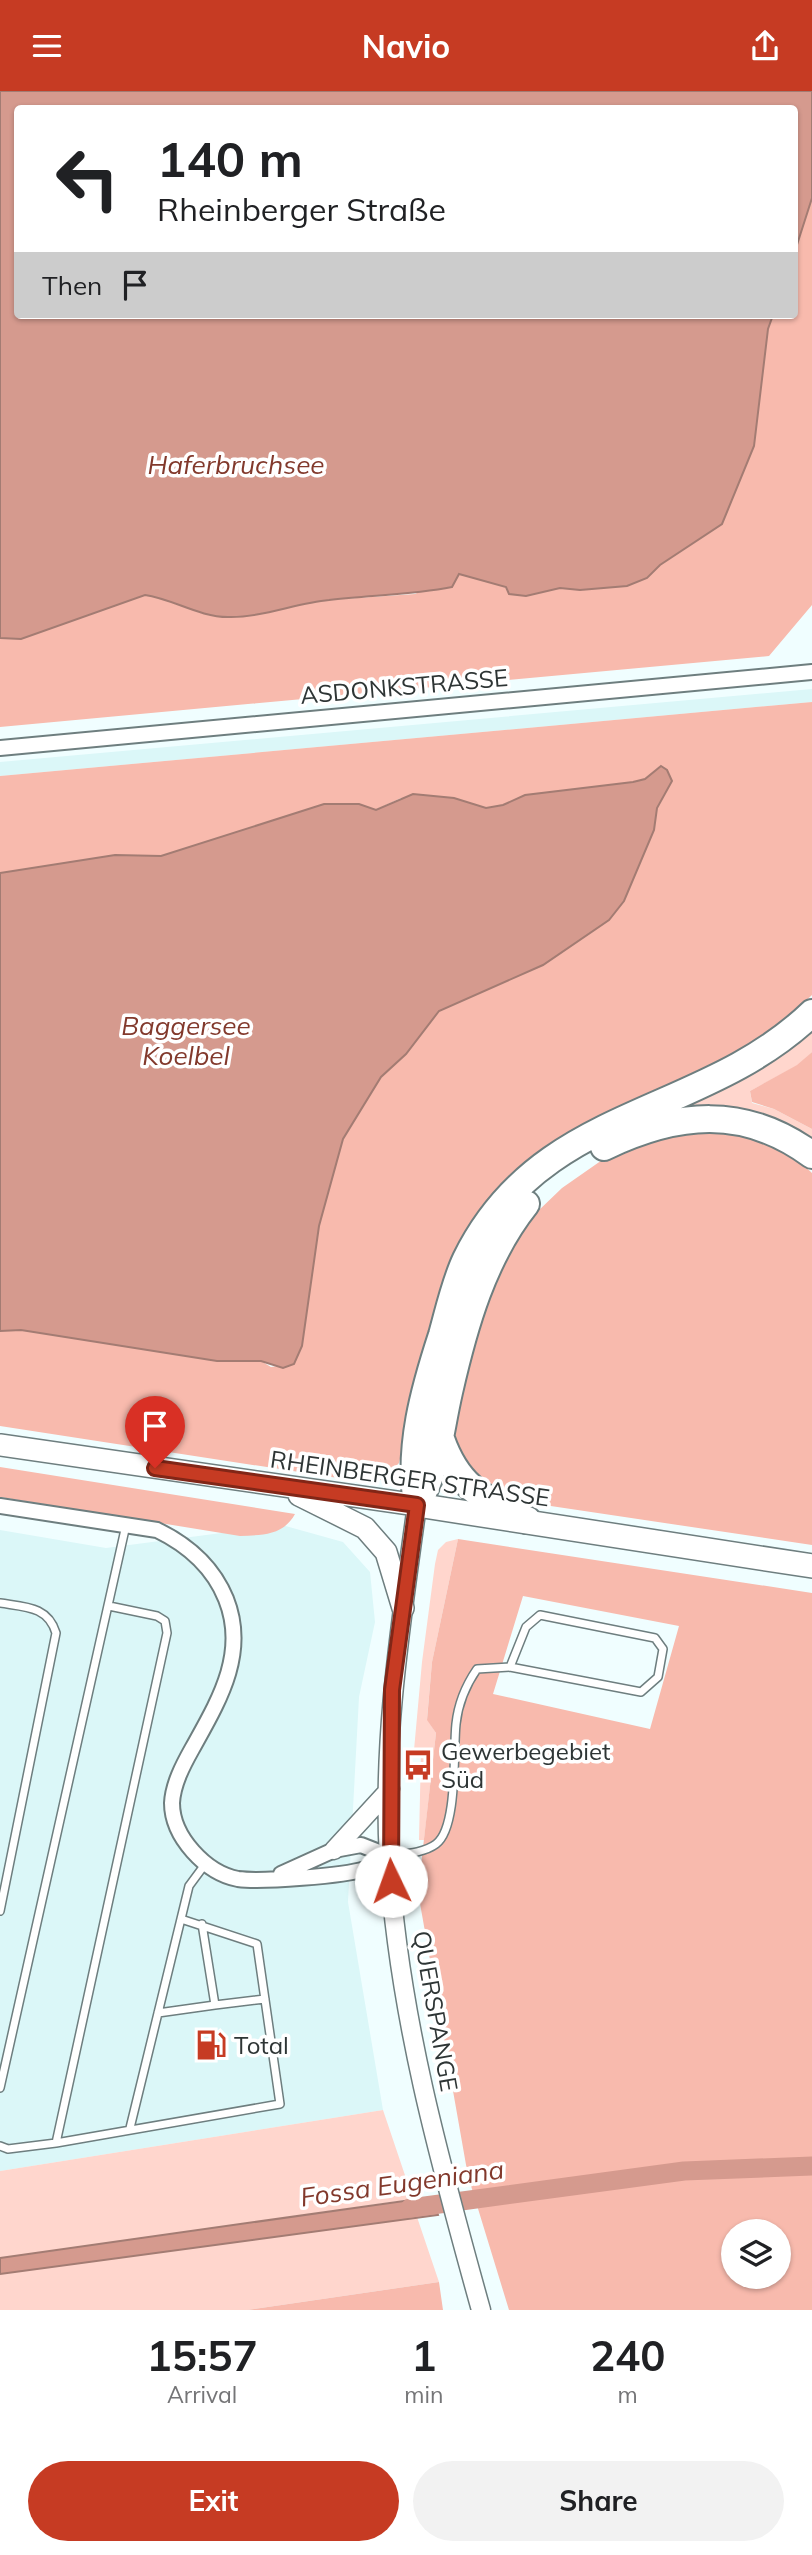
<!DOCTYPE html>
<html lang="en">
<head>
<meta charset="utf-8">
<style>
	:root { --surface:#fff; --page:#f2f2f2; --text:#202124; --muted:#757577; --accent:#c63b23 }
	body { margin:0; font-family:Mulish,sans-serif; background:var(--page); color:var(--text); height:100vh; display:flex; flex-direction:column; font-size:26px; white-space:nowrap }
	* { box-sizing:border-box; margin:0 }
	p { font-size:23px; color:var(--muted) }
	.icon { flex:none; width:38px; height:38px; fill:none; stroke:currentColor; stroke-width:2; stroke-linecap:round; stroke-linejoin:round }
	.map { position:relative; height:2219px; overflow:hidden }
	.side { display:flex; flex-direction:column; background:var(--surface); flex:1 }
	.side>* { flex:none }
	.guide { position:absolute; left:14px; top:14px; width:784px; height:214px; border-radius:7px; box-shadow:0 2px 5px #0004; background:#fff; color:var(--text); overflow:hidden }
	.controls { position:absolute; left:721px; top:2128px; display:grid; gap:14px }
	.controls a { display:grid; place-items:center; width:70px; height:70px; border-radius:50%; background:var(--surface); box-shadow:0 2px 5px #0004; font-size:35px }
	.pin { position:absolute; display:grid; place-items:center; width:60px; height:60px; color:#fff; margin:-72px -30px; border-radius:50% 50% 50% 0; rotate:-45deg; box-shadow:0 0 7px #0007 }
	.pin .icon { rotate:45deg }
	.me { position:absolute; width:77px; margin:-38px; rotate:357deg; stroke-linejoin:round; filter:drop-shadow(0 0 5px #0008) }
	.turn { display:flex; align-items:center; gap:24px; height:147px; padding:0 28px; font-size:32px }
	.turn .icon { width:91px; height:91px; stroke-width:2.5 }
	.turn b { display:block; font-size:49px; line-height:60px }
	.then { display:flex; align-items:center; height:66px; padding:0 28px; background:#0003; gap:14px; font-size:26px }
	.eta { display:flex; justify-content:space-evenly; align-items:center; height:119px; text-align:center }
	.eta b { font-size:42px; font-weight:700; line-height:49px }
	.action { display:flex; gap:14px; margin-top:auto; padding:14px 28px }
	.action a { flex:1; height:80px; border-radius:42px; background:var(--accent); color:#fff; font-size:28px; font-weight:700; line-height:80px; text-align:center }
	.action a+a { background:var(--page); color:var(--text) }
	header { display:flex; justify-content:space-between; align-items:center; height:91px; padding:0 28px; background:var(--accent); color:#fff; font-size:32px; font-weight:700 }
	.map>svg:first-child { display:block }
</style>
</head>
<body>
<header><svg class="icon" aria-label="menu" viewBox="0 0 24 24"><path d="M4 6h16M4 12h16M4 18h16"/></svg>Navio<svg class="icon" aria-label="share" viewBox="0 0 24 24"><path d="M12 15V3M7 8l5-5 5 5M5 13v7h14v-7"/></svg></header>
<div class="map">
<svg width="812" height="2219" viewBox="0 0 812 2219">
	<rect width="100%" height="100%" fill="#f0feff"/>
	<path fill="#dbf7f8" d="M812 598V611L0 685V671Z
		M282 1434 343 1451 370 1481 375 1531 359 1606 348 1811 383 2019 0 2080V1439L106 1457Z"/>
	<path fill="#ffd6cd" d="M812 933V961L798 974 750 1000 752 1012 774 1018 812 1038V1057L647 1031Z
		M458 1448 432 1571 427 1628 436 1642 424 1749H419L421 1660 414 1659 422 1571 435 1473 438 1459 446 1451Z
		M383 2019 413 2108 0 2167V2080Z
		M417 2126 439 2191 247 2219H0V2183Z"/>
	<path fill="#f8baad" fill-rule="evenodd" d="M812 107V514L769 565 0 636V547L21 548 145 504 165 507 204 523 328 509 415 503 459 483 488 489 525 505 560 497 580 499 647 487 660 474 773 224H794L795 160Z
		M812 611V904L762 950 697 984 614 1018 573 1039 539 1062 507 1092 430 1244 399 1372 385 1388 364 1391 0 1335V1240L21 1239 217 1270H261L271 1276 294 1273 302 1255 319 1135 343 1048 381 986 406 963 439 920 543 874 609 829 624 810 654 739 657 717 672 690 660 675 645 688 633 691 525 704 503 714 485 717 454 707H401L375 719 359 713H324L161 765 115 764 0 782V685Z
		M812 961V1038L774 1018 752 1011 750 1000 797 974Z
		M721 1040C755 1046 787 1057 812 1082V1454L524 1411 489 1400 454 1360 451 1346 488 1199 512 1151 537 1121 562 1097 605 1067 671 1044Z
		M0 1376 295 1423C283 1445 261 1444 240 1445L0 1406Z
		M458 1448 812 1502V2219H509L468 2085 418 1801 436 1642 427 1629 432 1571ZM523 1505 679 1535 650 1638 493 1603ZM733 2140H779V2186H733Z
		M439 2191 443 2219H247Z"/>
	<path fill="#d59a8e" stroke="#a37c73" stroke-width="2" d="M0 0H812V107L795 160 794 18H18V224H773L768 238 754 355 722 433 660 474 647 487 627 495 580 499 560 497 526 505 509 503 506 496 459 483 452 496C411 504 370 504 329 509 296 512 261 527 228 526 199 526 173 508 145 504L21 548 0 547Z
		M661 675 667 679 672 690 657 717 654 739 624 810 609 829 543 874 439 920 406 963 381 986 343 1048 319 1135 302 1255 294 1273 283 1277 261 1270H217L21 1239 0 1240V782L115 764 161 765 324 713H359L376 719 413 703 454 707 486 717 503 714 525 704 633 691 645 688Z
		M432 2106 438 2124 0 2183V2167Z"/>
	<g fill="none" stroke-linecap="round" stroke-linejoin="round">
		<path stroke="#d59a8e" stroke-width="19" d="M410 2117 684 2080 812 2075"/>
		<g stroke="#6e7e7f" stroke-width="10">
			<path id="service" d="M0 1512C25 1516 48 1515 56 1542L0 1820
				M389 1765C404 1763 424 1762 436 1753 458 1737 453 1660 456 1633 458 1614 466 1594 477 1578L510 1576 641 1601 658 1586 663 1558 655 1547 540 1524 526 1536 510 1576
				M202 1833 215 1914 265 1908
				M158 1922 215 1914
				M0 1997 126 1434
				M130 2037 189 1795 206 1772
				M56 2052 167 1542 165 1530 157 1525 109 1515
				M0 2055 8 2058 56 2052 280 2013 257 1853 181 1828"/>
		</g>
		<g stroke="#6e7e7f" stroke-width="18">
			<path id="minor" d="M0 657 812 581
				M0 1415 157 1439C188 1454 213 1476 226 1508 248 1563 218 1611 192 1658 183 1674 173 1693 172 1712 172 1746 206 1782 238 1788 261 1791 344 1785 365 1778 373 1775 381 1769 389 1765
				M281 1783 334 1759 361 1754 389 1765"/>
		</g>
		<g stroke="#6e7e7f" stroke-width="21">
			<path id="tertiary" d="M417 1414C401 1532 382 1649 389 1768 398 1921 440 2072 481 2219
				M334 1759 390 1698"/>
		</g>
		<g stroke="#6e7e7f" stroke-width="24">
			<path id="secondary" d="M0 1354 417 1414
				M299 1404 365 1437 386 1461 403 1517"/>
		</g>
		<g stroke="#6e7e7f" stroke-width="26">
			<path id="primary" d="M417 1414 812 1475"/>
		</g>
		<g stroke="#6e7e7f" stroke-width="30">
			<path id="motorway" d="M604 1056C677 1021 744 1014 812 1064
				M441 1348C458 1397 483 1407 527 1429
				M417 1414C408 1356 424 1299 442 1244 449 1219 455 1191 466 1168 541 1015 702 1028 812 922
				M417 1414C439 1373 439 1345 449 1301 464 1235 483 1167 526 1113"/>
		</g>
		<use href="#service" stroke="#fff" stroke-width="7"/>
		<use href="#minor" stroke="#fff" stroke-width="14"/>
		<use href="#tertiary" stroke="#fff" stroke-width="18"/>
		<use href="#secondary" stroke="#fff" stroke-width="21"/>
		<use href="#primary" stroke="#fff" stroke-width="23"/>
		<use href="#motorway" stroke="#fff" stroke-width="26"/>
	</g>
	<g fill="none" stroke-linecap="round" stroke-linejoin="round">
		<g stroke="#812617" stroke-width="18">
			<path id="route" d="M155 1377 417 1414 392 1599 391 1790"/>
		</g>
		<use href="#route" stroke="#c63b23" stroke-width="12"/>
	</g>
	<defs>
		<g id="bus-bare" transform="scale(2.415)"><path d="M-5-6H5V4H4V6H2V4H-2V6H-4V4H-5ZM-3.5-4V0h7V-4ZM-3.5 1.2v1.5H-2V1.2ZM2 1.2v1.5H3.5V1.2Z" fill="#c63b23" stroke="#fff" stroke-width="2.5" paint-order="stroke"/></g>
		<g id="fuel-bare" transform="scale(2.415)"><path d="M-5.5-6h7V0h2V4h1.3V-2.5L3-4.5l.8-.8L6-3V5H2.5V1h-1V6h-7ZM-4.2-4.7v3.2H.2V-4.7Z" fill="#c63b23" stroke="#fff" stroke-width="2.5" paint-order="stroke"/></g>
	</defs>
	<g fill-rule="evenodd">
		<use href="#bus-bare" x="418" y="1674"/>
		<use href="#fuel-bare" x="211" y="1954"/>
	</g>
	<g text-anchor="middle" dominant-baseline="central" stroke-width="7" stroke-linejoin="round" paint-order="stroke">
		<g font-size="24" fill="#2e3535" stroke="#fff">
			<text transform="translate(404 595) rotate(-5)">ASDONKSTRASSE</text>
			<text transform="translate(410 1387) rotate(8)">RHEINBERGER STRASSE</text>
			<text transform="translate(436 1920) rotate(80)">QUERSPANGE</text>
		</g>
		<g font-size="24" fill="#2e3535" stroke="#fff" text-anchor="start">
			<text x="441" y="1660">Gewerbegebiet<tspan x="441" dy="28">Süd</tspan></text>
			<text x="234" y="1954">Total</text>
		</g>
		<g font-size="26" font-style="italic" fill="#82392c" stroke="#fff">
			<text x="236" y="373">Haferbruchsee</text>
			<text x="186" y="934">Baggersee<tspan x="186" dy="30">Koelbel</tspan></text>
			<text transform="translate(402 2092) rotate(-8)">Fossa Eugeniana</text>
		</g>
	</g>
</svg>
<div class="controls">
<a><svg class="icon" aria-label="layers" viewBox="0 0 24 24"><path d="M12 4l9 5-9 5-9-5zM3 14l9 5 9-5"/></svg></a>
</div>
<div class="pin" style="left:155px;top:1377px;background:#d93025"><svg class="icon" aria-label="arrive" viewBox="0 0 24 24"><path d="M6 21V4h12l-3 4 3 4H6"/></svg></div>
<svg class="me" style="left:391px;top:1790px" viewBox="-20 -20 40 40"><circle r="19" fill="#fff"/><path d="M0-13L10 11 0 6-10 11z" fill="#c63b23"/></svg>
<div class="guide">
<div class="turn"><svg class="icon" aria-label="left" viewBox="0 0 24 24"><path d="M17 20v-9H6M10 6l-5 5 5 5"/></svg><div><b>140 m</b>Rheinberger Straße</div></div>
<div class="then">Then<svg class="icon" aria-label="arrive" viewBox="0 0 24 24"><path d="M6 21V4h12l-3 4 3 4H6"/></svg></div>
</div>
</div>
<section class="side">
<div class="eta">
<div><b>15:57</b><p>Arrival</p></div>
<div><b>1</b><p>min</p></div>
<div><b>240</b><p>m</p></div>
</div>
<div class="action"><a>Exit</a><a>Share</a></div>
</section>
</body>
</html>
